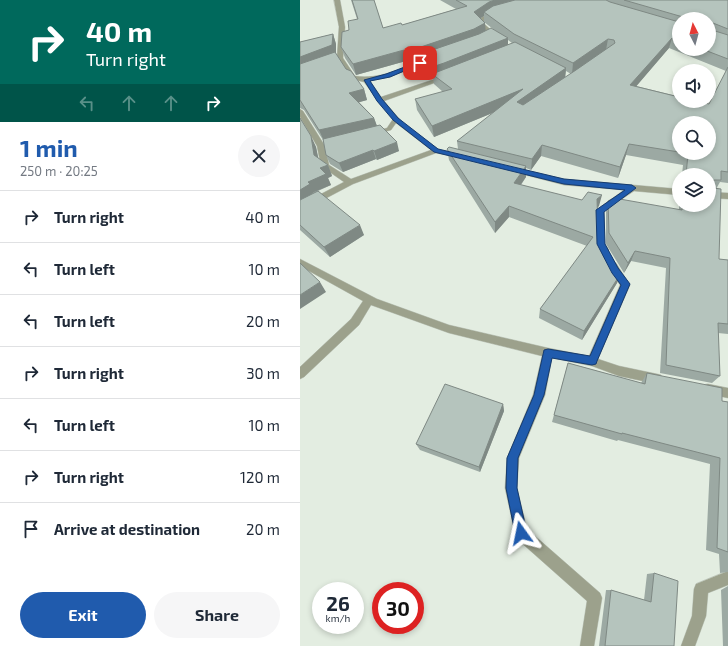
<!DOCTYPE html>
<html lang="en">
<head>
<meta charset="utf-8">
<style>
	:root { --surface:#fff; --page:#f6f6f7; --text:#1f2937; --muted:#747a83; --line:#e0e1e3; --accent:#205bad }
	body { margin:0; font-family:"Exo 2",sans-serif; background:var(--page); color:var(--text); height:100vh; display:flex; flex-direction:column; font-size:15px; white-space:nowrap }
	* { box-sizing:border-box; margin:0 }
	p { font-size:13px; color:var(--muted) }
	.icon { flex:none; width:22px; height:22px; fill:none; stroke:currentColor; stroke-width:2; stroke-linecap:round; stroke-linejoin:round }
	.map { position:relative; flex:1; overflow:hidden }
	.drawer { display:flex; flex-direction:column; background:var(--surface); width:300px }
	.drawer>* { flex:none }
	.hud { background:#00695c; color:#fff; overflow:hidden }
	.needle { width:26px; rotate:354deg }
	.tools { position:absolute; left:372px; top:12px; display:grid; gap:8px }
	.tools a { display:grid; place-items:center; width:44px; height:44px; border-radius:50%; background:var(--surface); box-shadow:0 2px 6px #0003; font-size:20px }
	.speed { position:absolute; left:12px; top:582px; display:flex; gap:8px; font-size:20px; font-weight:700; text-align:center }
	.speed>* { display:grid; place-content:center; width:52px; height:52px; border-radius:50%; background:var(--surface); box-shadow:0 2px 6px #0003; line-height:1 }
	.speed small { font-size:10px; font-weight:400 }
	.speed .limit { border:6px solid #d22; background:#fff; color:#111 }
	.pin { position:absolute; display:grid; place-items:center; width:34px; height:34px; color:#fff; margin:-17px; border-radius:8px; box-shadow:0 2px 6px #0006 }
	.me { position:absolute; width:44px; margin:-22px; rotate:348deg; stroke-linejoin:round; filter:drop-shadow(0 0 3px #0008) }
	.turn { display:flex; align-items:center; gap:14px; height:84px; padding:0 20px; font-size:18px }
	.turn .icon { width:52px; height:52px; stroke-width:2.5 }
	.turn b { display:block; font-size:28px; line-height:34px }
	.lanes { display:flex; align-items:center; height:38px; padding:0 20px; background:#0003; justify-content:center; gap:20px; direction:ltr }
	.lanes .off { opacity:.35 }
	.round { display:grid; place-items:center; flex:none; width:42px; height:42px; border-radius:21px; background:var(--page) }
	.summary { display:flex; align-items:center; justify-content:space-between; height:68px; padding:0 20px }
	h1 { font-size:24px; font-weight:700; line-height:30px; color:var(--accent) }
	.action { display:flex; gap:8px; margin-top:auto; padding:8px 20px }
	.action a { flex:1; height:46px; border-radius:24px; background:var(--accent); color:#fff; font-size:16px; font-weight:700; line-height:46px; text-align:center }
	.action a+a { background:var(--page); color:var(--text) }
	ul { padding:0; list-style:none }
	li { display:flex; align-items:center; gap:12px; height:52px; padding:0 20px; border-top:1px solid var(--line) }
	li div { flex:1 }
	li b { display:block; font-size:15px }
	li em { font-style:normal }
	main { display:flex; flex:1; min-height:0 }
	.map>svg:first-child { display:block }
</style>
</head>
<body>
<main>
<section class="drawer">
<div class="hud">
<div class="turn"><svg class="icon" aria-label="right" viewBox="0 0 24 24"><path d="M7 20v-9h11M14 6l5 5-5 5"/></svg><div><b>40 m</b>Turn right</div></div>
<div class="lanes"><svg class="icon off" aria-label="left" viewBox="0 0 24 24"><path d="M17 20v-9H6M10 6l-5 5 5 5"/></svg><svg class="icon off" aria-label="ahead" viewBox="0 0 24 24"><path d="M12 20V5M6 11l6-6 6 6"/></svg><svg class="icon off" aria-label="ahead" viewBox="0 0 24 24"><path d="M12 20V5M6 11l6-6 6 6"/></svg><svg class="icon" aria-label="right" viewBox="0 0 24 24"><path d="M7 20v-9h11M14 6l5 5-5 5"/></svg></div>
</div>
<div class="summary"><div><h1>1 min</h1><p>250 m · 20:25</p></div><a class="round"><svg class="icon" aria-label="close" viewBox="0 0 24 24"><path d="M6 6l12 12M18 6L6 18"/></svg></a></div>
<ul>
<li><svg class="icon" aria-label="right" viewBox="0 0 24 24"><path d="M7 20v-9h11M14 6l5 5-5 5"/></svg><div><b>Turn right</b></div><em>40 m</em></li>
<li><svg class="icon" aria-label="left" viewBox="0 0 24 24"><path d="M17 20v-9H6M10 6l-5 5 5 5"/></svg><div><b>Turn left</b></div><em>10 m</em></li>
<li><svg class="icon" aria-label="left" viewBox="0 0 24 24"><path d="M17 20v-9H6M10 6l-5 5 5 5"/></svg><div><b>Turn left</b></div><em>20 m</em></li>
<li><svg class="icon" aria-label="right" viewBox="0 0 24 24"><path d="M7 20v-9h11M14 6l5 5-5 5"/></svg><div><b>Turn right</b></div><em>30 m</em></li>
<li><svg class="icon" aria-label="left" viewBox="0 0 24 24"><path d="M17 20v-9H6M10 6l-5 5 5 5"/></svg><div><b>Turn left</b></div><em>10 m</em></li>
<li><svg class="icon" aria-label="right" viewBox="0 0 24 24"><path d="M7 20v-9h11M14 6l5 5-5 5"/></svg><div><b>Turn right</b></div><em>120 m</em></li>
<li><svg class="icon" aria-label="arrive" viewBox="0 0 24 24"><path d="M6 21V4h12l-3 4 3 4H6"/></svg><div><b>Arrive at destination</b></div><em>20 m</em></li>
</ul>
<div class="action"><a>Exit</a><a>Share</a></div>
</section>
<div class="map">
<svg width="428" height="646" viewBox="0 0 428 646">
	<rect width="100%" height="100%" fill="#e3ede1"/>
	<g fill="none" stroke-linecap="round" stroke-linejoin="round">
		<g stroke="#c0c9be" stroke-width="1">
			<path id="street" d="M34 0H40L45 27 43 58 55 76C79 80 102 68 124 60L129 61 90 77 70 81 81 97 144 76H148V78L84 101 102 122 138 149 161 154 165 156 161 158 136 153 53 184 0 212V205L44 182 21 166 17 146 0 117V109L3 111 25 146 29 165 51 179 131 150 96 123 91 130 73 135 69 133 87 128 93 119 78 101 64 82 51 79 37 58 39 27Z
				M197 10 199 11V13L182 22 199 37 200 38 197 40 189 35 176 22 182 17Z
				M210 167H213L264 179 379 189V195L334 191 304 211 305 244 309 250 305 253 302 252 297 244 296 210 324 190 264 185 210 171Z
				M409 192 428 193V199L409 198Z
				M0 259 77 299 149 325 248 348 289 356 320 285 308 266 310 263H316L330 285 298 359 319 366 357 374 361 375 362 379 361 383 357 384 319 376 292 366 252 358 245 395 219 458 217 488 227 529 300 593 302 598 294 646H280L287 601 216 538 205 488 207 458 233 395 242 356 149 333 71 305 59 325 4 377 0 379V367L51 319 63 301 0 266Z
				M408 384 428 388V398L404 393 402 389 404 385Z
				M428 571V585L408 593 406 616 395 646H381L392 616 394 589 396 584Z"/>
		</g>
		<use href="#street" fill="#9ca18c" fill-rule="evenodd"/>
	</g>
	<path fill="#9ca9a3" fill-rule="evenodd" d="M51 0H74L83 28 102 25 156 9 140 0H428V183L420 182 416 189 419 259 428 260V334L418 333 420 376 412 383 360 373 366 268 331 261 324 273 306 244V212L308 201 379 210V205H409V175H382L383 165 326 155 318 178 241 156 231 170 226 168V177L221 185 299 206 297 208 298 234 321 273 317 283 282 340 239 318 240 309 287 246 209 217 195 233 149 160 147 149H158L157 141 195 112 134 137 117 110 115 99 143 92 134 84 133 78 128 79 114 67 113 61 108 63 106 61 56 75 45 58 41 47 49 30 57 19ZM184 16V22L197 32 185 31V23L180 18ZM379 19H409V49H379ZM208 40 212 43 208 45ZM369 48 426 71 409 104 336 86ZM266 71 271 74 265 77ZM379 123 409 153H379Z
		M33 34 36 44V54L46 69 64 89 67 100 59 102 74 118 77 126 99 151 77 160 76 159 43 172 30 164 26 155 23 140 4 110 0 108V42Z
		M0 118 16 147 18 158 28 165 32 176 28 178 31 185 18 191 64 235 30 257 0 230Z
		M268 363 341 383 347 373 422 401 428 402V572L420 573 419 554 406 550 410 464 318 440 317 441 252 422Z
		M203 404 204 411 180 472 120 450 116 444Z
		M354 573 374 646H299L306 590H311L344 600 347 574Z
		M428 586V646H423L421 590Z"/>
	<path fill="#7f8984" d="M195 0H238L184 12V16L174 22V12L189 2Z
		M185 23 186 34 112 57 113 61 108 63 106 52Z
		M33 34 36 44V56L0 69V57Z
		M208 38V49L132 74 133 78 128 79 126 69Z
		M372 38 369 48 328 96 330 85Z
		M308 39 306 50 272 74 273 63Z
		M104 50 106 61 56 75 53 64Z
		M266 68 265 79 217 113V103L134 137 132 126Z
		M64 89 67 100 53 104 49 93Z
		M74 118 78 129 24 141 19 130Z
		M11 136 16 147 20 166 14 155Z
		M97 142 99 151 77 160 74 151Z
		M329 144 326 155 318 178 320 167Z
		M242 145 241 156 231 170 232 159Z
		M73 150 76 159 43 172 39 163Z
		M28 165 32 176 28 178 31 185 14 192 0 203V190L8 182 20 168Z
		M226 166V177L214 194V183Z
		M302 195 299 206 294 210 297 199Z
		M209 206V217L195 233V222Z
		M60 225 64 235 30 257 24 247Z
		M335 251 331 261 324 273 328 263Z
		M321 273 317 283 282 340 284 331Z
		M20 282 26 292 0 309V295Z
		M203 404 204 411 180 472 179 467Z"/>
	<path fill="#b5c4bd" stroke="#7f8984" d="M52 0H74L83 28 101 23 102 25 167 6 156 0H195L189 2 174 12 185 23 174 29 106 52 104 50 53 64 41 47 42 32 49 30 48 21 58 19Z
		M215 0H306L310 2 379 22V41L372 38 330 85 379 97V101H396L409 104 428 67V172L421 171V180H414L413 181V188L421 189 419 259 428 260V324L418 323 420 376 366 365 370 258 335 251 328 263 309 233 308 201 314 198 382 210 383 205H409V175H386L388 154 382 153H409V123H379V152L329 144 320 167 242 145 232 159 157 141 223 89 132 126 115 99 152 89 132 74 215 42 266 68 217 102 223 105 276 70 315 43 314 40 308 39 273 63 214 34 184 12 193 6Z
		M324 0H428V29L413 23 411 25 412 30 428 35V59L402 49H409V19H383V17Z
		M191 28 208 38 144 63 126 69 112 57 179 34Z
		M33 34 32 45 0 57V42Z
		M35 52 46 69 51 71 64 89 49 93 74 118 19 130 0 100V64Z
		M0 118 11 136 14 155 28 165 20 168 26 174 8 182 10 184 0 190Z
		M80 125 97 142 74 151 73 150 39 163 26 155 23 139Z
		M149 147 226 166 214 183 282 200 288 192 302 195 297 199 298 234 321 273 284 331 240 309 293 237 209 206 195 222 147 149Z
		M18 191 60 225 24 247 0 225V200Z
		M0 263 20 282 0 295Z
		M268 363 345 384 347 373 422 388V401L428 402V552L417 548 420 458 322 433V434L254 415Z
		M145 384 203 404 179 467 116 444Z
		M354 573 378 581 374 646H305L311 590 351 602Z"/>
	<path fill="#205bad" stroke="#153b70" d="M118 62 123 63 90 77 70 81 82 99 98 118 138 149 264 179 332 185 336 188 304 212 305 244 318 268 330 284 297 361 296 364 292 365 252 358 244 395 218 458 217 488 227 533 225 538 221 539 217 538 215 533 206 488 207 458 234 395 244 350 248 349 290 356 321 285 312 273 297 244 296 210 325 190 264 184 134 152 93 120 77 101 64 80 86 74Z"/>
</svg>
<div class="tools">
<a><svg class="needle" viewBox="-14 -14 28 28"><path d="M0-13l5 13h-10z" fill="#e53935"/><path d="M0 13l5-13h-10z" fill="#747a83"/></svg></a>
<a><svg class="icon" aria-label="sound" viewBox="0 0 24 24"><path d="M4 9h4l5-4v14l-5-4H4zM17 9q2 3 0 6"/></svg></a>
<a><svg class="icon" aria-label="search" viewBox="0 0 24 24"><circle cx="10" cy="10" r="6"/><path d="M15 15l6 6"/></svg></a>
<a><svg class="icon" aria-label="layers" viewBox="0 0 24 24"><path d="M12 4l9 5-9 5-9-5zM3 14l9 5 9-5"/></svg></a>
</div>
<div class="speed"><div>26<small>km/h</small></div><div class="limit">30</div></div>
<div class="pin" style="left:120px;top:63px;background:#d93025"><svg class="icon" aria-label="arrive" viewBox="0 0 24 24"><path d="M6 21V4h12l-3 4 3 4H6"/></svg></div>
<svg class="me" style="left:221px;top:533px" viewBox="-20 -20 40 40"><path d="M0-17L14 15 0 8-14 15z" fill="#205bad" stroke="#fff" stroke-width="4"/></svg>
</div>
</main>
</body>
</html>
